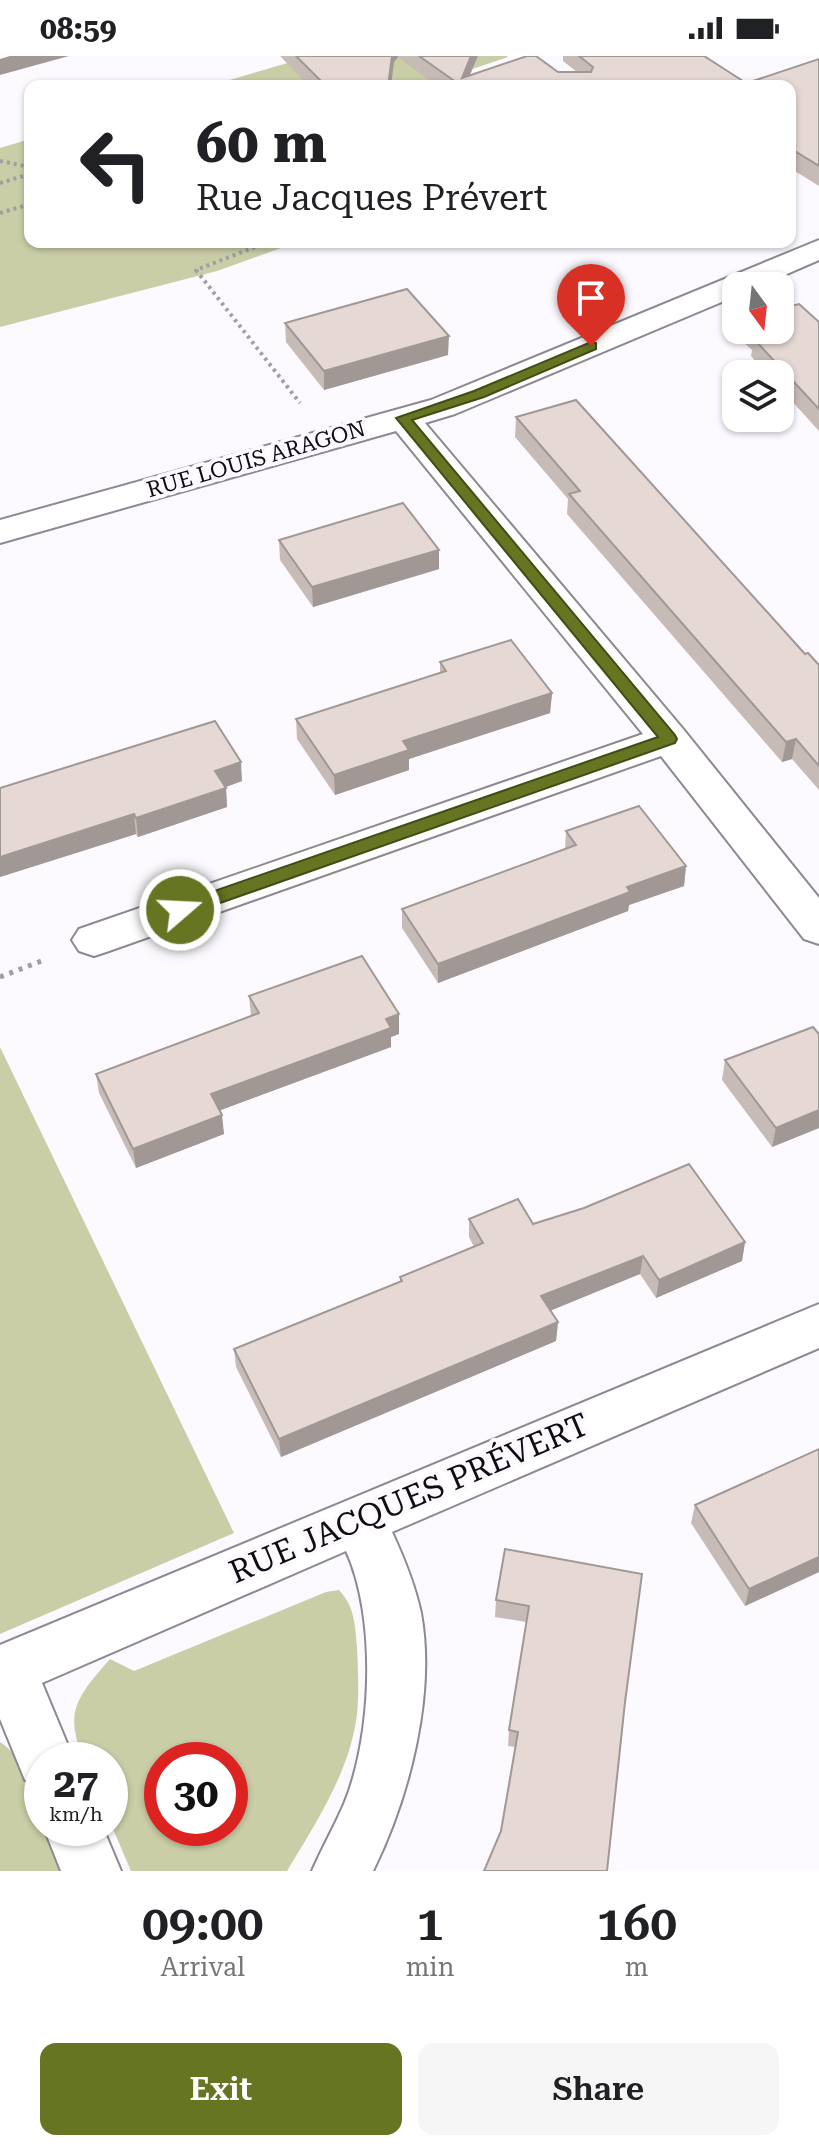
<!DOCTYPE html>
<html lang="en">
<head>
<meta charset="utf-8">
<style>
	:root { --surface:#fff; --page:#f6f6f6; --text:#202124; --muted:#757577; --accent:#667521 }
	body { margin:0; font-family:"Roboto Serif",serif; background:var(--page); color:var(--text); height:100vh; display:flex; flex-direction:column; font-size:30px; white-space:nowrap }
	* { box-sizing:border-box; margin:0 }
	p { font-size:26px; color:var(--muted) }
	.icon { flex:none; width:44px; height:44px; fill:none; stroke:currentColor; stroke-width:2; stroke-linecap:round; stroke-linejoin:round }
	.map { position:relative; height:1815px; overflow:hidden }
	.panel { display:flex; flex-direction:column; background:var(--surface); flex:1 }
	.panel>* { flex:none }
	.hud { position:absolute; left:24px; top:24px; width:772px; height:168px; border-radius:16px; box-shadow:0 2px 6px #0004; background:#fff; color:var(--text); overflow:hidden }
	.needle { width:52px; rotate:165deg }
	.buttons { position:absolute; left:722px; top:216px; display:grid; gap:16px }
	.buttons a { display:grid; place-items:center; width:72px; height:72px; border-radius:16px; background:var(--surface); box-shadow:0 2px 6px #0004; font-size:40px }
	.speed { position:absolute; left:24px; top:1686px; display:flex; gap:16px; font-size:40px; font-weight:700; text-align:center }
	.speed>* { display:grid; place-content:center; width:104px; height:104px; border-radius:50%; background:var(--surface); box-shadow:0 2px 6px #0004; line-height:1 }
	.speed small { font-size:20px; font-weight:400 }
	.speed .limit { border:12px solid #d22; background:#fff; color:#111 }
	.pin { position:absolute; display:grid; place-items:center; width:68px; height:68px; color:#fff; margin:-82px -34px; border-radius:50% 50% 50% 0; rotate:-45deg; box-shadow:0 0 8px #0007 }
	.pin .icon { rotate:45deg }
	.me { position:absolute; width:88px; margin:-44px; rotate:71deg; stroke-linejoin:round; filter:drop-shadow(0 0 6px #0008) }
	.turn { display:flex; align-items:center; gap:28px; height:168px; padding:0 40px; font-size:36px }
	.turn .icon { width:104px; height:104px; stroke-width:2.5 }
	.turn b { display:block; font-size:56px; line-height:68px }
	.eta { display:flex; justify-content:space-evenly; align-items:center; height:136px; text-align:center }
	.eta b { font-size:48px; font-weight:600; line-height:56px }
	.button { display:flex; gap:16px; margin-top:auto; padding:16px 40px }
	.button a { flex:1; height:92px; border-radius:16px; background:var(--accent); color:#fff; font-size:32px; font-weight:600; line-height:92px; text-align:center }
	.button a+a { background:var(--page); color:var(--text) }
	.status { display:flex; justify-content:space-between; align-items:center; height:56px; padding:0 40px; background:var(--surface); direction:ltr }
	.status svg { height:22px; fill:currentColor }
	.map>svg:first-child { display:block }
</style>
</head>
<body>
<div class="status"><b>08:59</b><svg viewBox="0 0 49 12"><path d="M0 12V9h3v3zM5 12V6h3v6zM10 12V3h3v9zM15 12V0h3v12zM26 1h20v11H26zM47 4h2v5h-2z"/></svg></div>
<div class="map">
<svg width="819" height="1815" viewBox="0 0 819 1815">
	<rect width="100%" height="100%" fill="#fcfafe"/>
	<path fill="#cacea7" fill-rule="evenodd" d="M287 0H507L508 1 422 30H209L291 6Z
		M30 83V186H298L217 215 0 271V92Z
		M0 991 234 1477 0 1578Z
		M339 1534C355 1551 355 1569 357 1591 358 1616 360 1646 355 1671 345 1723 314 1770 287 1815H131L110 1766V1704H84C63 1655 78 1640 110 1603L134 1615 326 1536ZM230 1704V1772H162V1704Z
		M0 1686C23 1700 42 1745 42 1772H46L61 1815H0Z"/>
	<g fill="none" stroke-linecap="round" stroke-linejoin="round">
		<g stroke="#8d8892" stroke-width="4">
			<path id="street" d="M819 184V204L759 230H736V240L455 358 425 367 683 673 819 842V888L804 883 661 700 109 895 94 900 79 895 72 884 79 873 643 678 396 375 0 487V464L431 344Z
				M819 1248V1292L392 1476C404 1502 415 1529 421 1557 436 1639 409 1742 373 1815H312C322 1792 334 1771 344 1748 372 1681 377 1562 346 1495L42 1627 74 1704H42V1731L25 1724 0 1663V1589Z
				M44 1772H103L121 1815H61Z"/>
		</g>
		<path stroke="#a09ea2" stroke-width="4" stroke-dasharray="3 4" stroke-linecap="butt" d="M0 105 30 111
			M0 127 30 118
			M0 157 30 148
			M268 186 196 214 300 347"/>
		<path stroke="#a09ea2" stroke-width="5" stroke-dasharray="4 6" stroke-linecap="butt" d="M0 921 44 904"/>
		<use href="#street" fill="#fff" fill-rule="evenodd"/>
	</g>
	<path fill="#c6bbb7" d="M280 0H478L470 19 577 16 563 5V0H704L746 27 819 3V130L790 112V30H437L398 1 394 6 391 30H309Z
		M819 266V375L780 332V318H767L751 300 752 294 739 282 740 274H780Z
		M285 267 448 299 324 334 286 286Z
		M516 361 819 609V734L792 703 782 706 567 458 568 443 515 381Z
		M279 484 439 513 313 551 280 504Z
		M440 606 552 637 550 657 409 703V714L335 739 297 683 296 663 440 617Z
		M242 725 226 731 227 751 138 781 136 778 0 821V732Z
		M566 775 686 810 684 830 629 849 628 855 438 927 402 872V853L565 793Z
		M249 940 399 978 391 981V991L220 1054 224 1078 136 1112 99 1037 96 1018 251 960Z
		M819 978V1072L772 1091 722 1024 725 1004Z
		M469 1163 745 1186 742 1205 656 1242 640 1218 550 1254 558 1266 556 1285 281 1401 236 1311 234 1293 400 1226V1221L474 1191 469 1181Z
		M819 1393V1516L745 1550 691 1467 695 1449Z
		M642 1518 501 1775 515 1691 508 1690 509 1674 526 1566 495 1561 496 1544Z"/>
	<path fill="#a19895" d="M10 0H69L0 19V3Z
		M392 0H398V1L394 6 391 30H388Z
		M471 0H478L465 30 462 22Z
		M449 280 448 299 324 334V315Z
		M439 494V513L313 551 312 531Z
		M552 637 550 657 409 703V714L335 739 334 719 403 685Z
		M796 683 792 703 782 706 786 686Z
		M241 706 242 725 217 734 215 715Z
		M226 732 227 751 138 781 136 762Z
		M134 758 136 778 0 821V801Z
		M686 810 684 830 629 849 628 855 438 927V908L627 831Z
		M399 958V978L391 981V991L213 1057 211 1038Z
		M819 1054V1072L772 1091 776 1072Z
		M222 1059 224 1078 136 1112 133 1093Z
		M745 1186 742 1205 656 1242 659 1224Z
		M643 1200 640 1218 540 1259 541 1240Z
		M558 1266 556 1285 281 1401 279 1383Z
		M819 1501V1516L745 1550 749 1533Z"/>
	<path fill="#e6d9d5" stroke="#a19895" stroke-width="2" d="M296 0H392L388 30H326Z
		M419 0H471L462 22 527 0H536L558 16H591L593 11 579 0H704L746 27 738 30H461L459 29V30H437L453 24Z
		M819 3V110L790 92V30H738Z
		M407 233 449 280 324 315 285 267Z
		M799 248 819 266V353L753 282 759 281 752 274H780V253Z
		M576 344 805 598 808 597 819 609V710L796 683 786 686 569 438 580 435 516 361Z
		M403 447 439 494 312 531 279 484Z
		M511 584 552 637 403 685 409 694 334 719 296 663 446 615 440 606Z
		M215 665 241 706 215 715 226 732 136 762 134 758 0 801V732Z
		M639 750 686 810 627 831 630 836 438 908 402 853 576 789 566 775Z
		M362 900 399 958 386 963 391 972 211 1038 222 1059 133 1093 96 1018 259 957 249 940Z
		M813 971 819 978V1054L776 1072 725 1004Z
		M689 1108 745 1186 659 1224 643 1200 541 1240 558 1266 279 1383 234 1293 402 1225 400 1221 483 1187 469 1163 518 1143 533 1168 584 1152Z
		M819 1393V1501L749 1533 695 1449Z
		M505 1493 642 1518 625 1646 607 1815H484L501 1775 518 1676 509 1674 529 1550 496 1544Z"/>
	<path fill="#667521" stroke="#424c15" stroke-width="2" d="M591 286 596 287V293L484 341 412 364 675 679 677 683 675 687 186 859H174L171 854 174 849 658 681 396 362 474 335Z"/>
	<g text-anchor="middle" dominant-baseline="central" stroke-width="8" stroke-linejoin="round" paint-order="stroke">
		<g font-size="22" fill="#0e0c10" stroke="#fcfafe">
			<text transform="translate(256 403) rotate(-16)">RUE LOUIS ARAGON</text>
		</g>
		<g font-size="32" fill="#0e0c10" stroke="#fcfafe">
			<text transform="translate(409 1442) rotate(-23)">RUE JACQUES PRÉVERT</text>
		</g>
	</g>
</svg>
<div class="buttons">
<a><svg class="needle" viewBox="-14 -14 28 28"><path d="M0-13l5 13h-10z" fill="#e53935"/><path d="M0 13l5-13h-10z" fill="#757577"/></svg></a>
<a><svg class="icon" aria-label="layers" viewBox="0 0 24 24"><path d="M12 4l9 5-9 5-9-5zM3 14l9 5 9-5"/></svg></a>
</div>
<div class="speed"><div>27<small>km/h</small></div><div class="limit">30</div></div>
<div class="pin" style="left:591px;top:290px;background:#d93025"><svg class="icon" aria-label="arrive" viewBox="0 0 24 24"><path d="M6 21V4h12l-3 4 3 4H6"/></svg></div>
<svg class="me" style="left:180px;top:854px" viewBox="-20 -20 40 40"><circle r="17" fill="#667521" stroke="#fff" stroke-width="3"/><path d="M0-11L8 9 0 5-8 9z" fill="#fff"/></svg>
<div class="hud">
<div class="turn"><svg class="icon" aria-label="left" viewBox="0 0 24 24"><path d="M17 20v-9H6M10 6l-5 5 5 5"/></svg><div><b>60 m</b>Rue Jacques Prévert</div></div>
</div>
</div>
<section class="panel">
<div class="eta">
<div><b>09:00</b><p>Arrival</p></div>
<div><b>1</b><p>min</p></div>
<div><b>160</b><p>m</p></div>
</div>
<div class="button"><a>Exit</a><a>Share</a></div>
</section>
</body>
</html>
